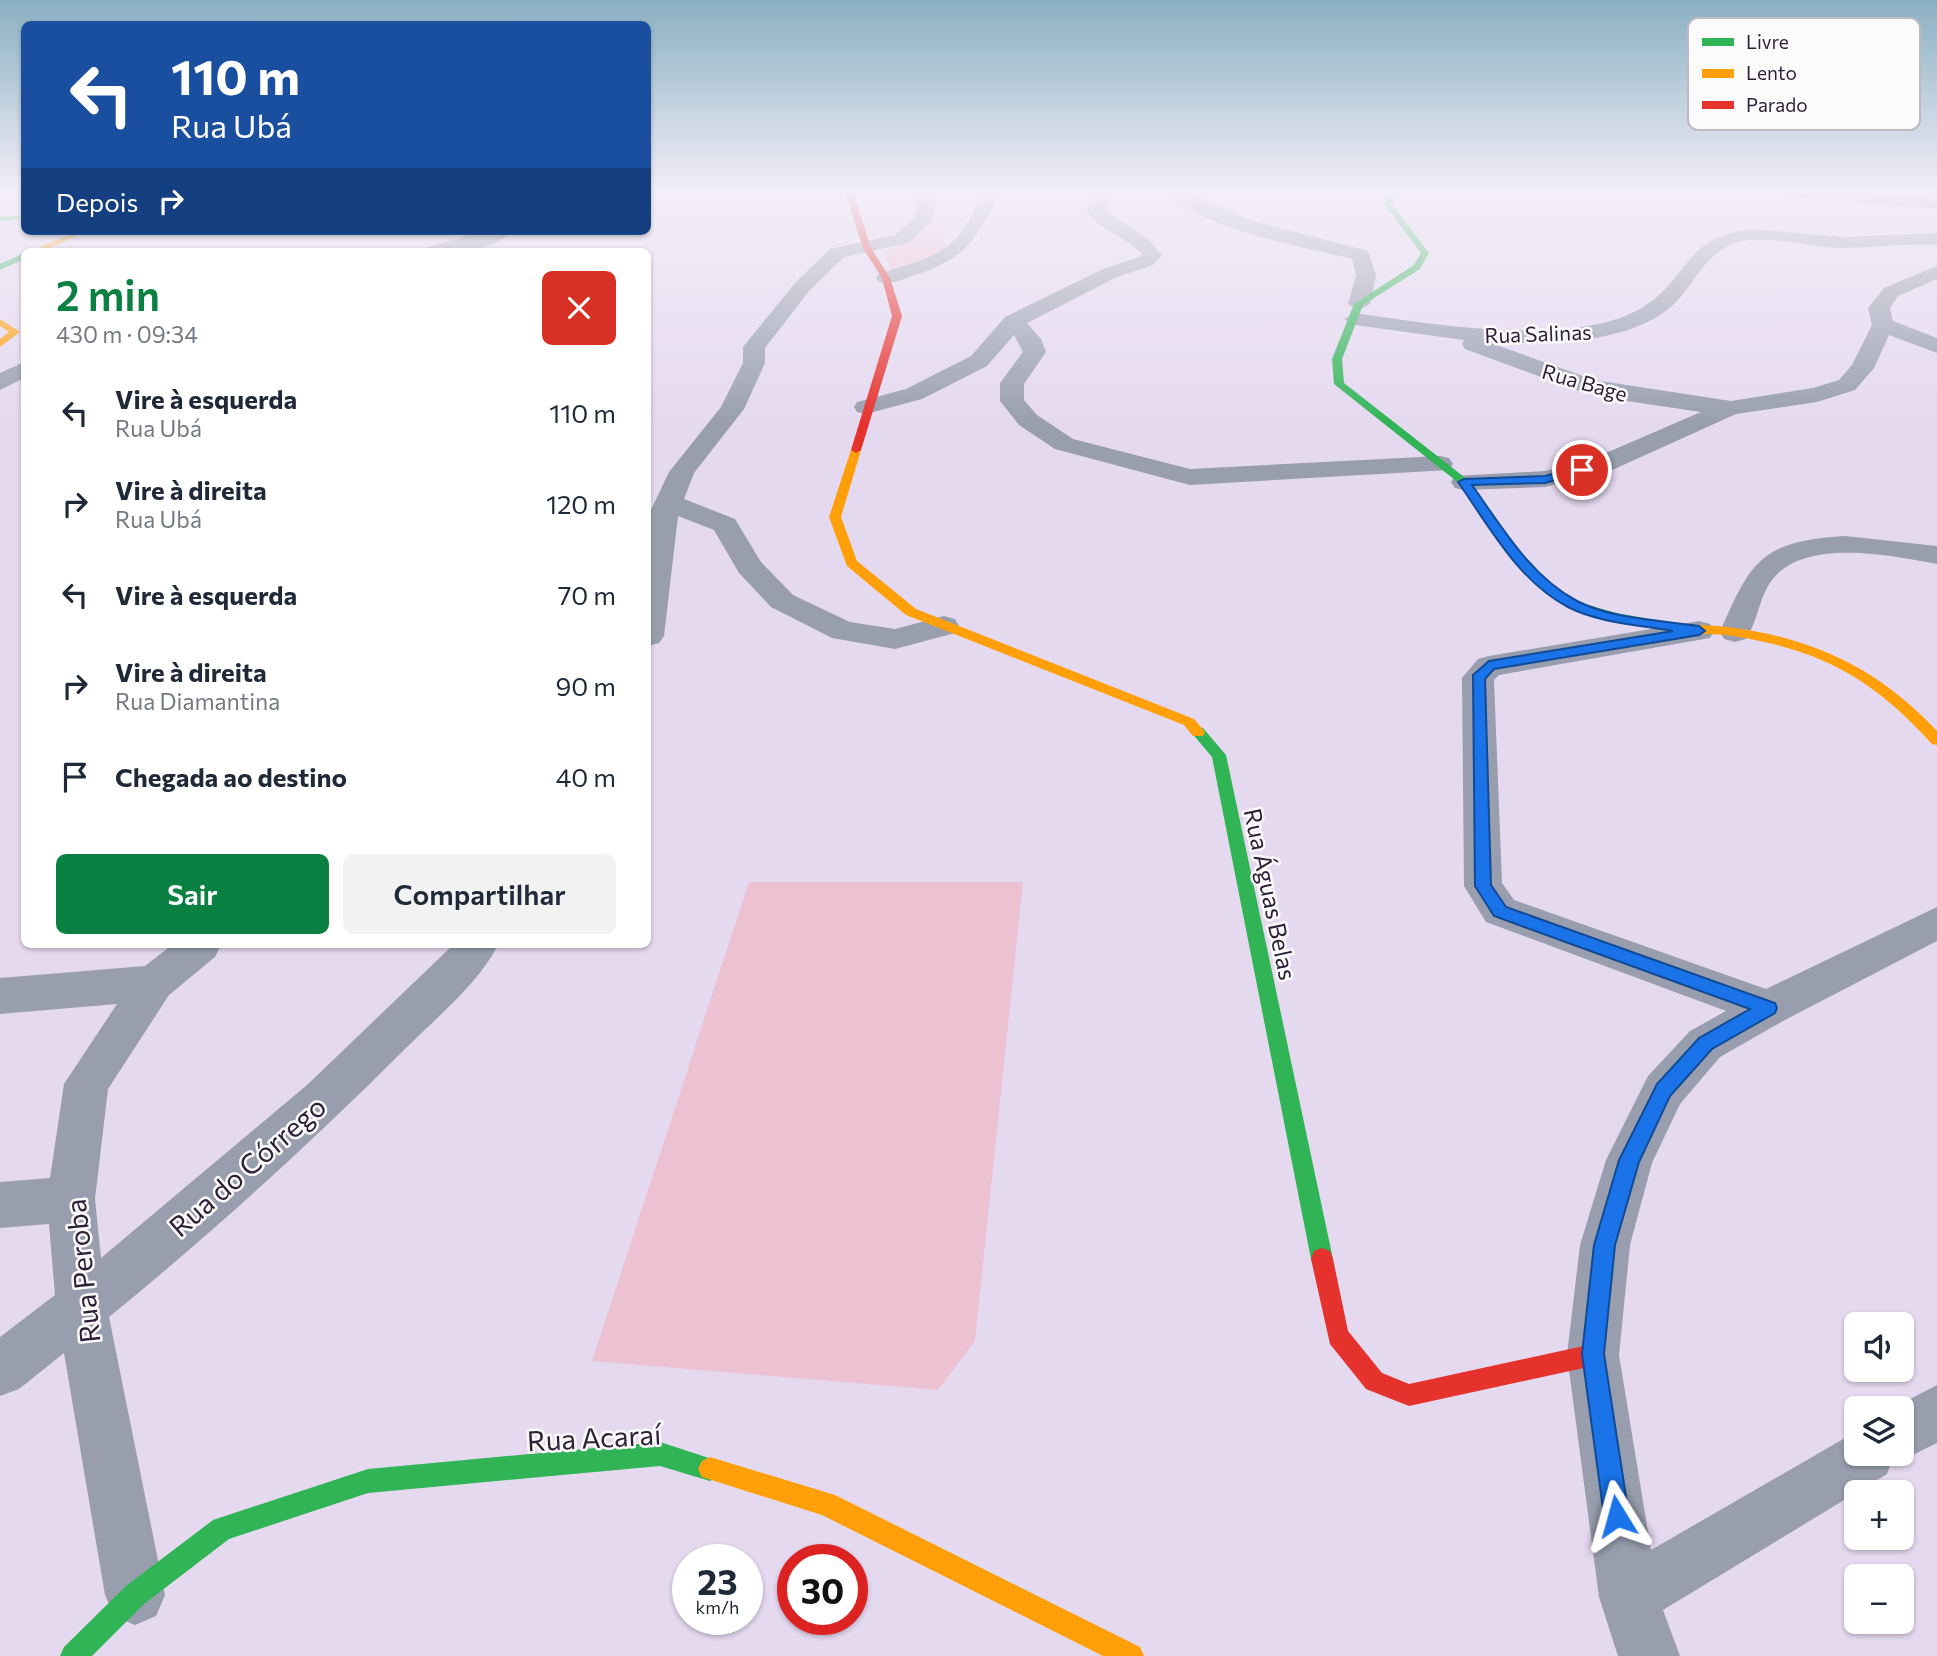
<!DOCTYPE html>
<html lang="pt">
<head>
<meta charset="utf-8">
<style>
	:root { --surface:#fff; --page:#f2f2f3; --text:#1f2937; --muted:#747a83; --accent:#0b8043 }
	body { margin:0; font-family:Commissioner,sans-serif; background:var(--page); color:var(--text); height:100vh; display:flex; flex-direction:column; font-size:26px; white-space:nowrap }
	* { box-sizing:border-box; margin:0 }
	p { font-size:23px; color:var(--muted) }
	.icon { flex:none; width:38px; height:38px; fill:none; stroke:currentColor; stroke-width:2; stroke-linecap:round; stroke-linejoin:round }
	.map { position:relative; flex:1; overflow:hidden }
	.sheet { position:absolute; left:21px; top:248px; width:630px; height:700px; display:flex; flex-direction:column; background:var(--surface); border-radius:10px; box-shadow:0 2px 5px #0004 }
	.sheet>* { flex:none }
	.guide { position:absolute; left:21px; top:21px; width:630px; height:214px; border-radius:10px; box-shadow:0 2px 5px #0004; background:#1a4fa0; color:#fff; overflow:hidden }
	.tools { position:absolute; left:1844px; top:1312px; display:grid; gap:14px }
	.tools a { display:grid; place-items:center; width:70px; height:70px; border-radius:10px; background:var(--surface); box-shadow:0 2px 5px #0004; font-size:35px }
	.speed { position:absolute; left:672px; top:1544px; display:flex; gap:14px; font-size:35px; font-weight:700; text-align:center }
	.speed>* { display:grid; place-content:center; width:91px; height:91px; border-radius:50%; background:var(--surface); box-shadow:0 2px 5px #0004; line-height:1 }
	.speed small { font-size:18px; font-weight:400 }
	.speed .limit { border:10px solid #d22; background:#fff; color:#111 }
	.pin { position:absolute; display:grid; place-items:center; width:60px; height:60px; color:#fff; margin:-30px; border:4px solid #fff; border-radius:50%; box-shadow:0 2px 7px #0007 }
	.me { position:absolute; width:77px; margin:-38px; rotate:352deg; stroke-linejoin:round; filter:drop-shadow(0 0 5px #0008) }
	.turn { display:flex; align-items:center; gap:24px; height:147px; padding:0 35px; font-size:32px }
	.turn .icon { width:91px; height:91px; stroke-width:2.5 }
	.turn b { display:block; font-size:49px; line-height:60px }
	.then { display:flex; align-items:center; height:66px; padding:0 35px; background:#0003; gap:14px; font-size:26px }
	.round { display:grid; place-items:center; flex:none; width:74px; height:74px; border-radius:10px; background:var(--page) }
	.summary { display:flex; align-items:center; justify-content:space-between; height:119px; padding:0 35px }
	h1 { font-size:42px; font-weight:600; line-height:52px; color:var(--accent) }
	.button { display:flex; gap:14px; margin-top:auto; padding:14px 35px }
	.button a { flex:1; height:80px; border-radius:10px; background:var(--accent); color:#fff; font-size:28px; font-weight:600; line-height:80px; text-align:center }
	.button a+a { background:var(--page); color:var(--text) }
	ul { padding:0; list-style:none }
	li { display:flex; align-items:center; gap:21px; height:91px; padding:0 35px }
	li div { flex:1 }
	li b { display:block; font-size:26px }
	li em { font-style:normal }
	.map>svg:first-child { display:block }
</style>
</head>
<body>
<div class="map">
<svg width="1937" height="1656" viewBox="0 0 1937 1656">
	<rect width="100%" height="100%" fill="#e5d9f0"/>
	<path fill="#ecc2d2" d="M928 222H944L943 238 949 248 892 272 885 253 922 231Z
		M749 882H1023L975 1341 938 1390 592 1361Z"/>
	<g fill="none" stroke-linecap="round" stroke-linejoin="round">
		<path fill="#989eae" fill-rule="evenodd" d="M915 192H933L936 203 932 220 908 243 844 257 809 291 765 348V363L744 409 694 473 684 499 735 519 761 562 793 595 850 622 895 629 944 616 955 619 959 626 955 633 895 649 832 638 771 607 739 573 714 530 678 516 664 636 659 643 648 646V536L651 510 669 472 721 407 743 363V347L795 283 830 249 895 235 914 218 918 203Z
			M983 192H1001C976 238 968 258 915 275 903 279 891 285 879 282L876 278 879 274C907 264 944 258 962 231 970 219 976 205 983 192Z
			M1096 192H1114L1105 210 1148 239 1162 255 1153 265 1117 277 1027 323 1041 339 1046 352 1024 384V400L1037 415 1073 439 1190 469 1440 456 1449 458 1453 464 1449 470 1190 485 1055 449 1019 425 1000 401V383L1023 352 1014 335 987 366 922 399 866 414 857 412 854 407 857 402 906 389 971 356 1005 317 1103 269 1139 257 1142 254C1125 236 1101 231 1086 211Z
			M1168 192H1190L1249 220 1368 251 1376 275 1370 304 1359 310 1348 304 1356 275 1352 259C1306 247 1198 229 1168 192Z
			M1781 192H1857L1937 199V209L1790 197Z
			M1752 229 1844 237 1937 233V245C1905 243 1873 248 1841 248 1808 248 1768 233 1735 243 1706 253 1695 282 1676 302 1634 345 1543 345 1488 342L1594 380 1731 401 1813 388 1839 380 1852 365 1872 325 1868 308 1884 288 1937 266V279L1898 296 1890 308 1893 321 1937 338V353L1889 335 1874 368 1855 390 1817 402 1736 414 1610 471 1545 487 1464 490 1455 488 1451 482 1455 476 1545 471 1592 459 1701 412 1627 401 1579 391 1465 349 1462 344 1464 340 1355 325 1344 319 1355 313C1431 324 1576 349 1643 307 1691 277 1683 237 1752 229Z
			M485 231H511C492 254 449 252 422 252L425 248Z
			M24 362V378L0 390V373Z
			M1845 536 1937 546V564C1892 556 1805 537 1772 580 1759 597 1758 621 1746 639L1735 642 1724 639 1720 632C1751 560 1762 541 1845 536Z
			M1699 621 1710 624 1714 631 1710 638 1499 675 1494 680 1502 883 1514 900 1766 989 1937 907V941L1783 1021 1720 1057 1680 1104 1652 1163 1630 1245 1619 1355 1651 1550 1857 1431V1454H1902V1409H1891L1937 1385V1443L1902 1460 1893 1457 1887 1474 1663 1610 1680 1656H1618L1599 1597 1567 1355 1580 1245 1606 1160 1648 1076 1690 1031 1726 1011 1486 922 1464 886 1462 678 1478 659 1489 656Z
			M172 945H221L215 957 169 995 108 1089 95 1199 101 1258 307 1085 453 945H498C478 984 437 1017 406 1048 311 1143 212 1233 109 1317L165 1595 156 1616 135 1625 114 1616 105 1595 64 1353 19 1389 0 1396V1337L55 1295 49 1224 0 1228V1182L50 1178 64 1084 117 1004 0 1014V978L145 966Z"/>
		<path fill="#30b455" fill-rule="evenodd" d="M1390 192H1398L1392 204 1429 253 1420 269 1363 305 1342 359 1344 383 1468 480 1527 561 1549 583 1578 602 1616 613 1679 624V630L1615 621 1568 608 1541 589 1519 567 1460 484 1334 384 1332 359 1354 304 1414 265 1421 253 1384 204Z
			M24 215V219L0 221V217Z
			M24 253V259L0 270V264Z
			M1198 727 1203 728 1226 755 1333 1259 1330 1267 1322 1270 1314 1267 1311 1259 1212 757 1191 732Z
			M660 1442 718 1461 722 1469 718 1477 710 1481 660 1466 368 1493 229 1539 144 1604 92 1656H60L64 1647 126 1586 213 1520 222 1517 368 1469Z"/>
		<path fill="#ff9f0a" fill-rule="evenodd" d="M78 231H89L40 252H29Z
			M0 319 20 332 0 347V339L9 332 0 326Z
			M856 447 861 450 841 517 857 561 916 609 1194 719 1205 732 1203 736H1193L1184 725 906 615 847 566 829 517 851 450Z
			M1674 623C1692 625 1710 625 1728 627 1813 638 1878 668 1937 731V745L1932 744C1872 678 1821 650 1733 636 1712 633 1690 635 1669 630V624Z
			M710 1457 835 1495 1140 1647 1144 1656H1103L822 1515 702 1477 698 1469 702 1461Z"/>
		<path fill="#e5322d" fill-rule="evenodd" d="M845 192H853L871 248 890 278 902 316 861 450 856 453 851 450 892 316 882 278 863 248Z
			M1322 1248 1330 1251 1333 1259 1348 1331 1382 1373 1409 1384 1593 1344 1601 1347 1604 1355 1601 1363 1593 1366 1409 1406 1366 1389 1330 1344 1311 1259 1314 1251Z"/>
	</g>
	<linearGradient id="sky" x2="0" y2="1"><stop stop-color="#89b0c2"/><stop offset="0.45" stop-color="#f3eef8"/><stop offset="1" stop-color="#f3eef8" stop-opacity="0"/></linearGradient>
	<rect width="1937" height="424" fill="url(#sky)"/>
	<path fill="#1a73e8" stroke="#114b97" stroke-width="2" d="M1582 466 1588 470 1586 472 1545 483 1472 485C1502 527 1530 576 1577 601 1612 619 1660 620 1699 626L1705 631 1699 635 1494 669 1485 679 1491 885 1506 907 1775 1003 1777 1008 1775 1013 1712 1049 1670 1096 1639 1162 1615 1245 1604 1354 1629 1516 1625 1525 1617 1528 1608 1525 1604 1516 1582 1354 1594 1245 1619 1160 1657 1084 1699 1038 1750 1009 1494 916 1475 886 1473 675 1489 661 1673 631C1639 625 1599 623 1568 607 1518 581 1489 526 1458 482L1464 479 1545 476Z"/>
	<g text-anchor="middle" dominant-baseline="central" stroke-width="5" stroke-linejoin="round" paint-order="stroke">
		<g font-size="21" fill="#2e1f39" stroke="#fbfbfb">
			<text transform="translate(1538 333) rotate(-2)">Rua Salinas</text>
			<text transform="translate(1585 382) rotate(16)">Rua Bage</text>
		</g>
		<g font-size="24" fill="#2e1f39" stroke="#fbfbfb">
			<text transform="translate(1271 894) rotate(78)">Rua Águas Belas</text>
		</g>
		<g font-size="28" fill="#2e1f39" stroke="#fbfbfb">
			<text transform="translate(247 1166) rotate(-41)">Rua do Córrego</text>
			<text transform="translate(82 1271) rotate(-96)">Rua Peroba</text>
			<text transform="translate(594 1437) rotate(-3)">Rua Acaraí</text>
		</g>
	</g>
	<rect x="1688" y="18" width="232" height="112" rx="10" fill="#fbfbfb" stroke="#beb9c1" stroke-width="2"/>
	<rect x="1702" y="38" width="32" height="8" fill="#30b455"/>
	<rect x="1702" y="69" width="32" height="9" fill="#ff9f0a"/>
	<rect x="1702" y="101" width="32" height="8" fill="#e5322d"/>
	<g font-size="19" fill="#2e1f39">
		<text x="1746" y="49">Livre</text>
		<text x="1746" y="80">Lento</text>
		<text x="1746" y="112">Parado</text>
	</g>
</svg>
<div class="tools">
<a><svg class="icon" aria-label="sound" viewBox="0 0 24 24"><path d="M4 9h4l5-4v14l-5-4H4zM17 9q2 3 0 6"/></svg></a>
<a><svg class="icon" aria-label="layers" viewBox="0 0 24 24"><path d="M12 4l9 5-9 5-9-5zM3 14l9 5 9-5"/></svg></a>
<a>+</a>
<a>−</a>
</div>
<div class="speed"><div>23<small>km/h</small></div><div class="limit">30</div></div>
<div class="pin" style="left:1582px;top:470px;background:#d93025"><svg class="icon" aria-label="arrive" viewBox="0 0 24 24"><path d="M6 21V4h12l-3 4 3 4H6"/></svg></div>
<svg class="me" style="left:1617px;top:1516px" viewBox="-20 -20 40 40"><path d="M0-17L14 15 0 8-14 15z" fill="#1a73e8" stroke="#fff" stroke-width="4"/></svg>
<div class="guide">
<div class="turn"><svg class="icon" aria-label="left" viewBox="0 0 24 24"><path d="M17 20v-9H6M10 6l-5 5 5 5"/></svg><div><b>110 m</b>Rua Ubá</div></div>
<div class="then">Depois<svg class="icon" aria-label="right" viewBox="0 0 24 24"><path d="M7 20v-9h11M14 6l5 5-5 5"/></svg></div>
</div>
<section class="sheet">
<div class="summary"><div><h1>2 min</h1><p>430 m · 09:34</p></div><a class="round" style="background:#d93025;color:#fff"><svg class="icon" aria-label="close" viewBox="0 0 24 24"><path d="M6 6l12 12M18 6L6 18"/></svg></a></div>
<ul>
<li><svg class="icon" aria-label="left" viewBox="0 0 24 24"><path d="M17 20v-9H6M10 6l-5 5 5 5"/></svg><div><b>Vire à esquerda</b><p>Rua Ubá</p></div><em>110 m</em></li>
<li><svg class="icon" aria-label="right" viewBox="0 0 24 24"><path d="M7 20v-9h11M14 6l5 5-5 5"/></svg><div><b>Vire à direita</b><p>Rua Ubá</p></div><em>120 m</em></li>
<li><svg class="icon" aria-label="left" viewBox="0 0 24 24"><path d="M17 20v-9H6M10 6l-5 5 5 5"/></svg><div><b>Vire à esquerda</b></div><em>70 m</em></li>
<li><svg class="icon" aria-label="right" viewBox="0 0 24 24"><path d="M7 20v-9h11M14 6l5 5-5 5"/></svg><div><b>Vire à direita</b><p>Rua Diamantina</p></div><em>90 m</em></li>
<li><svg class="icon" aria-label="arrive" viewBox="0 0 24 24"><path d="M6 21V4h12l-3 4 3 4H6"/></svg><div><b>Chegada ao destino</b></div><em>40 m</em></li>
</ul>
<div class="button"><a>Sair</a><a>Compartilhar</a></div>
</section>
</div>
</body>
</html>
